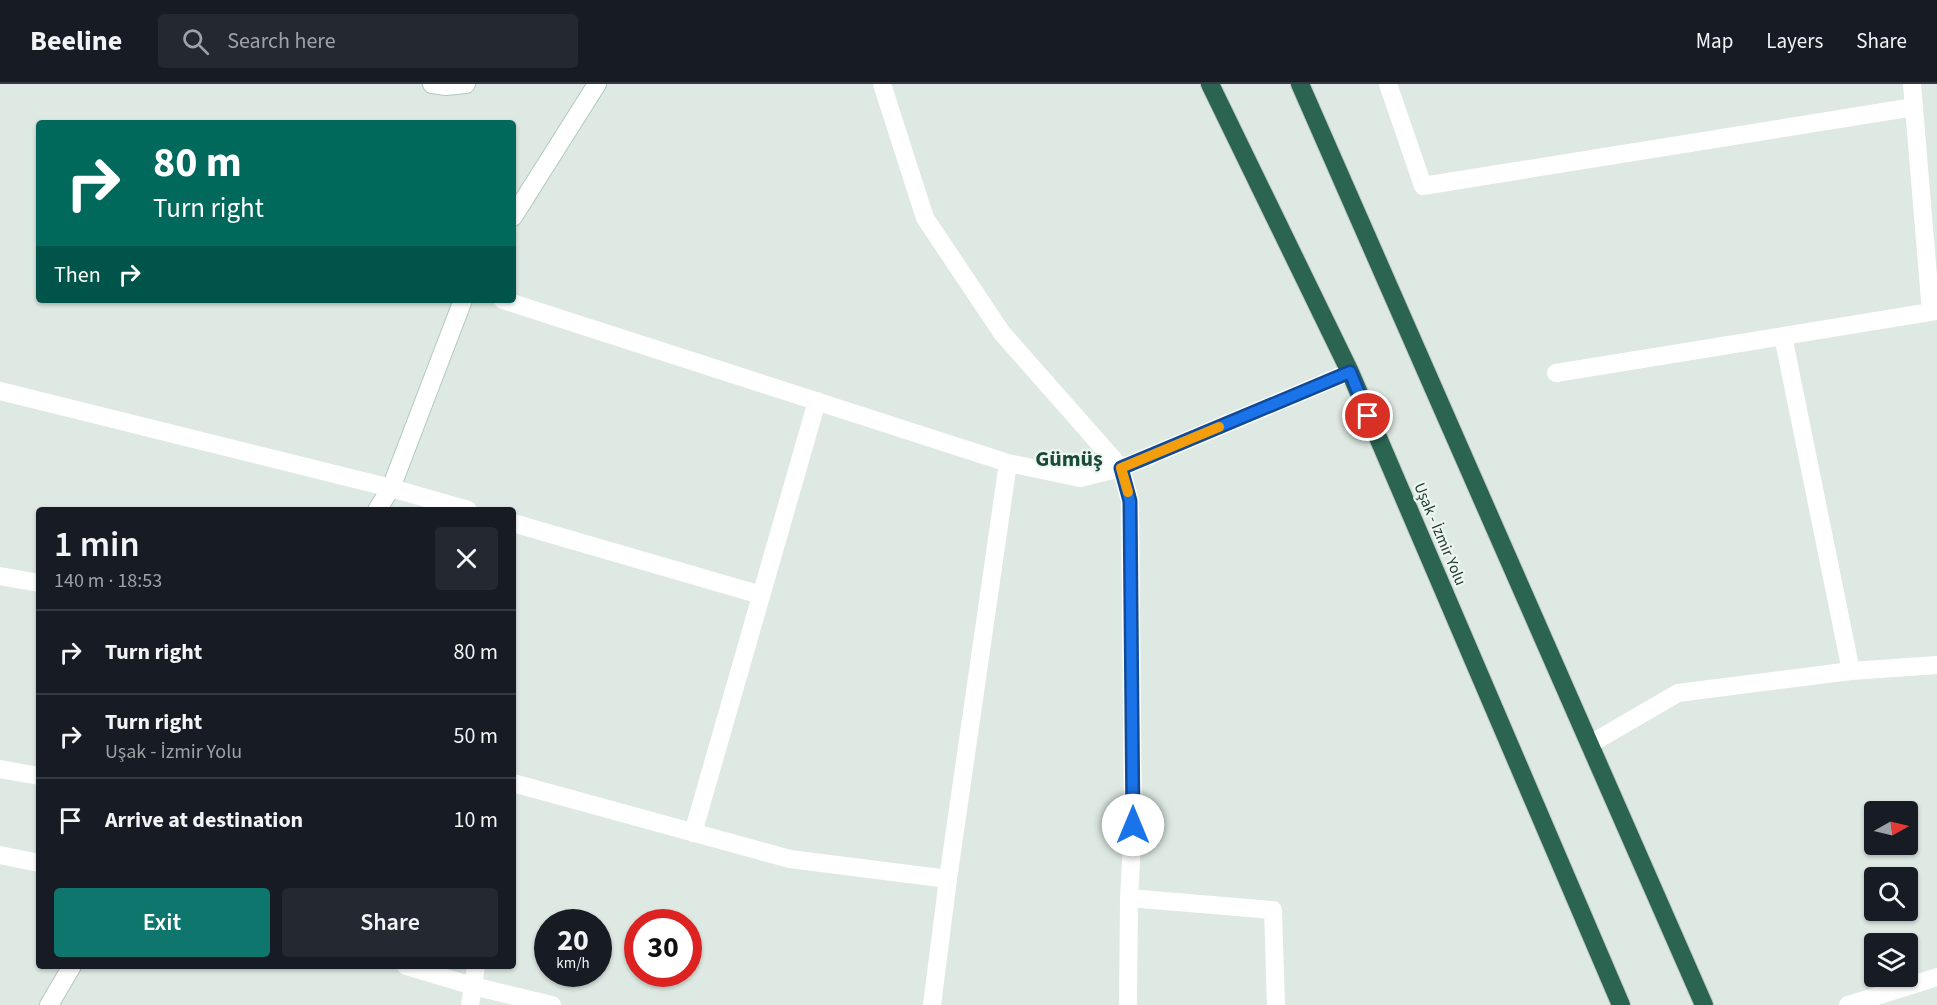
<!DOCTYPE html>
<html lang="en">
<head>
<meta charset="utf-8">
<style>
	:root { --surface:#171b24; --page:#242831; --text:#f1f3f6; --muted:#9ea1a6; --line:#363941; --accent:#0f766e }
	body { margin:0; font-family:"Source Sans 3",sans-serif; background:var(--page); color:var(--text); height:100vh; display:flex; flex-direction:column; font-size:22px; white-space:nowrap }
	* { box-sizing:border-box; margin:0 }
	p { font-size:20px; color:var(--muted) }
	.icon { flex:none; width:33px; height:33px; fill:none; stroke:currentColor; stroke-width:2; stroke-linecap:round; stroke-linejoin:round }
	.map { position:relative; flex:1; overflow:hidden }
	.details { position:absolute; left:36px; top:423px; width:480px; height:462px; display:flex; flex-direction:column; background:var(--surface); border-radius:6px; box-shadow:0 2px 4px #0004 }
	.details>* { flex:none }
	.guide { position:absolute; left:36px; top:36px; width:480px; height:183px; border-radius:6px; box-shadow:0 2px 4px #0004; background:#00695c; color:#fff; overflow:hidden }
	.needle { width:39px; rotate:82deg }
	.tools { position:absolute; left:1864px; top:717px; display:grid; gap:12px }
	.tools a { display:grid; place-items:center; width:54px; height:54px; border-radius:6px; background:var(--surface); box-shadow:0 2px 4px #0004; font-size:30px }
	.speed { position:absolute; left:534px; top:825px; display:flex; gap:12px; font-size:30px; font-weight:700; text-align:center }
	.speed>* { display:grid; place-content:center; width:78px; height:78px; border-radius:50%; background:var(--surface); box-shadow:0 2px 4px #0004; line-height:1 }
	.speed small { font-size:15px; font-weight:400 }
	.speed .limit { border:9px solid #d22; background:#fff; color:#111 }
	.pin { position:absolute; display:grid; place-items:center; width:51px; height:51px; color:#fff; margin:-26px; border:3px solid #fff; border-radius:50%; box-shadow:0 2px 6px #0007 }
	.me { position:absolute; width:66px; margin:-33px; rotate:0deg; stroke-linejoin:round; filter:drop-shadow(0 0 4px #0008) }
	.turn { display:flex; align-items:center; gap:21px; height:126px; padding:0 18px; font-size:27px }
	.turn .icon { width:78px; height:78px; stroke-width:2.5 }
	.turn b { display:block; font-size:42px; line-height:51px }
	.then { display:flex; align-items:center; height:57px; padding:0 18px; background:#0003; gap:12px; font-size:22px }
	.round { display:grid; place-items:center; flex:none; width:63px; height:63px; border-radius:6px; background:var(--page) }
	.summary { display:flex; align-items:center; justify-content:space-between; height:102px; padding:0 18px }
	h1 { font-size:36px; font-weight:600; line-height:45px }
	.button { display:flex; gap:12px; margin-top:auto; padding:12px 18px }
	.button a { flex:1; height:69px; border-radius:6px; background:var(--accent); color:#fff; font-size:24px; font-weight:600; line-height:69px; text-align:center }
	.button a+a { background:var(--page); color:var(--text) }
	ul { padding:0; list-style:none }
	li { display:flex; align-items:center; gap:18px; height:84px; padding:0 18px; border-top:2px solid var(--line) }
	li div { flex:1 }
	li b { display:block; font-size:22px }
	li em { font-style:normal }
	header { display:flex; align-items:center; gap:36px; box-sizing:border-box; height:84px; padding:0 30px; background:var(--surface); border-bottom:2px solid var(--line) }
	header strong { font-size:28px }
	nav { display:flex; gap:33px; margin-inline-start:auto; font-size:21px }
	.search { width:420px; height:54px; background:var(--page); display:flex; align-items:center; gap:15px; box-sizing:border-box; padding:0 21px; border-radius:6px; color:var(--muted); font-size:22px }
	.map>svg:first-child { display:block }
</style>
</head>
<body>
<header>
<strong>Beeline</strong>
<div class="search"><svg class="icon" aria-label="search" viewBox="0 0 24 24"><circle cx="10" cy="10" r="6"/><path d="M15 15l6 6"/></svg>Search here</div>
<nav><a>Map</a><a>Layers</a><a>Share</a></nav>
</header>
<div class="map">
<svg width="1937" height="921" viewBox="0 0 1937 921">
	<rect width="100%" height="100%" fill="#dde9e2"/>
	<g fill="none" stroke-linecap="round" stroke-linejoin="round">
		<g stroke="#b0c9bd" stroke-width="20">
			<path id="secondary" d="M432 0 446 2 466 0
				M513 133 597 0
				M377 426 391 404 463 216
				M49 921 72 882"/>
		</g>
		<g stroke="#c0c7c5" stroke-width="20">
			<path id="highway" d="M1210 0 1350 288 1621 921
				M1300 0 1704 921"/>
		</g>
		<path stroke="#fff" stroke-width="18" d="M882 0 925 134 1002 249 1121 384 1130 417 1133 741 1129 814 1128 921
			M1388 0 1423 102 1914 23
			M1912 0 1931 228
			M503 216 1008 379 1080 394 1121 384 1350 288
			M1783 252 1851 587
			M1556 289 1937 227
			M0 307 391 404 468 426
			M513 439 761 511
			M0 492 39 499
			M1590 660 1678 609 1851 587 1937 581
			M0 685 39 692
			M513 699 790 775 948 795
			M693 749 817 317
			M0 771 39 779
			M1129 814 1273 826 1276 921
			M406 882 473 902 552 921
			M470 921 476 882
			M932 921 948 795 1008 379
			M1848 921 1937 893"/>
		<use href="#secondary" stroke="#fff" stroke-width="18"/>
		<use href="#highway" stroke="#2b6552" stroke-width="18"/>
	</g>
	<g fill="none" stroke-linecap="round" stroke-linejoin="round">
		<g stroke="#114b97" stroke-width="15">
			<path id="route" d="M1133 741 1130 417 1121 384 1350 288 1368 332"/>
		</g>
		<use href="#route" stroke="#1a73e8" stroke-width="10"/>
		<path stroke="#f59e0b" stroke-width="10" d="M1128 408 1121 384 1219 343"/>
	</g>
	<g text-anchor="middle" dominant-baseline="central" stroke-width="4.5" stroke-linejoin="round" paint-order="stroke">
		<g font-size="16" fill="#1f382f" stroke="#edf6f1">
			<text transform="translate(1440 450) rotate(67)">Uşak - İzmir Yolu</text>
		</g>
		<g font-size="22" font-weight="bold" fill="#1b4a3a" stroke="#edf6f1">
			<text x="1069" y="375">Gümüş</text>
		</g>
	</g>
</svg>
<div class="tools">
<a><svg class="needle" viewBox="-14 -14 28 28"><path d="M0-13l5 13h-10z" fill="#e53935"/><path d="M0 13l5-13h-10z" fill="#9ea1a6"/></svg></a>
<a><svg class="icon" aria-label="search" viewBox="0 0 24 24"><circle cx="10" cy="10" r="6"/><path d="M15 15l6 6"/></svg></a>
<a><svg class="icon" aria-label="layers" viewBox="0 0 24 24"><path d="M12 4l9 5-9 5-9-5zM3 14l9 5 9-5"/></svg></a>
</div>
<div class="speed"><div>20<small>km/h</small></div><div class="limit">30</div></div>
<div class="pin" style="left:1368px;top:332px;background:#d93025"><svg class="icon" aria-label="arrive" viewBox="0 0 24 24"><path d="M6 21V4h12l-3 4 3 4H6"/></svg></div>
<svg class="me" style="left:1133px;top:741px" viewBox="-20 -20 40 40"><circle r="19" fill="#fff"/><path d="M0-13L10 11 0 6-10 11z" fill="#1a73e8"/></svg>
<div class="guide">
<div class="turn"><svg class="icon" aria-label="right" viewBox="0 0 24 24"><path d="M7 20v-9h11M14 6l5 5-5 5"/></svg><div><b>80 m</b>Turn right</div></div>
<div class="then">Then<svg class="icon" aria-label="right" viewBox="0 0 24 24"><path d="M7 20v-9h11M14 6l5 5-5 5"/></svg></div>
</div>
<section class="details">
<div class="summary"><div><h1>1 min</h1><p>140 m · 18:53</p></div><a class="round"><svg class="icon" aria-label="close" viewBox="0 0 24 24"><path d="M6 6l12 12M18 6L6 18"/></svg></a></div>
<ul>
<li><svg class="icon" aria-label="right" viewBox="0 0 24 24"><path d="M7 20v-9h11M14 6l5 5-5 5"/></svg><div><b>Turn right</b></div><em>80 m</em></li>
<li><svg class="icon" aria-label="right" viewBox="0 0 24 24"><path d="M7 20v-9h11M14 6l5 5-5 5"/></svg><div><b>Turn right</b><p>Uşak - İzmir Yolu</p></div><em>50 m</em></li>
<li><svg class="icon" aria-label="arrive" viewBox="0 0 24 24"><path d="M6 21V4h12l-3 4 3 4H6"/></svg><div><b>Arrive at destination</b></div><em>10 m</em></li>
</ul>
<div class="button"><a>Exit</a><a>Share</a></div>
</section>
</div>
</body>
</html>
